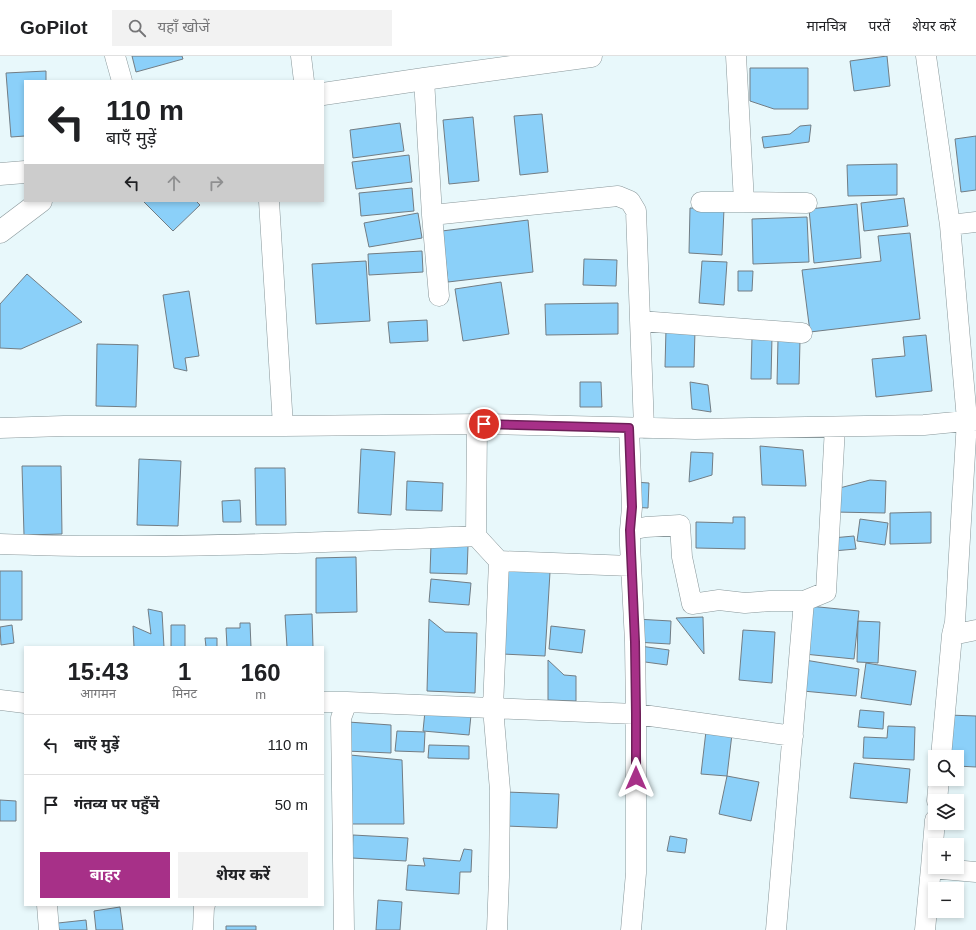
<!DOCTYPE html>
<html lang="hi">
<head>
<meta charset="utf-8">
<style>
	:root { --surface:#fff; --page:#f2f2f2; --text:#202124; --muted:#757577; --line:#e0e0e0; --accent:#a73088 }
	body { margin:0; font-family:Helvetica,"Noto Sans Devanagari",sans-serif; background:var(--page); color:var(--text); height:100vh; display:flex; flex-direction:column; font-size:15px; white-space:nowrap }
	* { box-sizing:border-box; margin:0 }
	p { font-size:13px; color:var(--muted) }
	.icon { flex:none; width:22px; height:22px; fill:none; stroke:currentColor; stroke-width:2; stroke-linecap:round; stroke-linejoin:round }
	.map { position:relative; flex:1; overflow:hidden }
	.side { position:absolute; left:24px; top:590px; width:300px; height:260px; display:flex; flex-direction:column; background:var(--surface); border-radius:0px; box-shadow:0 2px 6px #0003 }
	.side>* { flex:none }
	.guide { position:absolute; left:24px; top:24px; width:300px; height:122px; border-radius:0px; box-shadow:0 2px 6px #0003; background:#fff; color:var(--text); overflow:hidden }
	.controls { position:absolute; left:928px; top:694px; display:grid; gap:8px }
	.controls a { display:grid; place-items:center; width:36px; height:36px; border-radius:0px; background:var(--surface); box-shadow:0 2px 6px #0003; font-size:20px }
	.pin { position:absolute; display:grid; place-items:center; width:34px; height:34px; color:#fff; margin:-17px; border:2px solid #fff; border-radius:50%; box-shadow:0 1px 4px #0007 }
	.me { position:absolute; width:44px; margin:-22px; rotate:0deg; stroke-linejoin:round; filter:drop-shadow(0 0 3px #0008) }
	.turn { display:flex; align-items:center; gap:14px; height:84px; padding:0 16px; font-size:18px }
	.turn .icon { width:52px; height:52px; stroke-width:2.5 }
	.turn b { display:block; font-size:28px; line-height:34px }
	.lanes { display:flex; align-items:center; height:38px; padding:0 16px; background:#0003; justify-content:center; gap:20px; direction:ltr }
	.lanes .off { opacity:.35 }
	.eta { display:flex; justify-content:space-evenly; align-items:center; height:68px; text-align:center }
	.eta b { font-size:24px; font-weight:700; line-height:28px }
	.button { display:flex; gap:8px; margin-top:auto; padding:8px 16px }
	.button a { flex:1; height:46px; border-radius:0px; background:var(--accent); color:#fff; font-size:16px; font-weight:700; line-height:46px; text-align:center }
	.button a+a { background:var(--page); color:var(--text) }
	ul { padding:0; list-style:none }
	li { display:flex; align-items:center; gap:12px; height:60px; padding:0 16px; border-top:1px solid var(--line) }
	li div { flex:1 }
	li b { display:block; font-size:15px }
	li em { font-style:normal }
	header { display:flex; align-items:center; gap:24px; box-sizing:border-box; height:56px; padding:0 20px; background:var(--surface); border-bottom:1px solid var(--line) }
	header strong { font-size:19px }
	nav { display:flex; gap:22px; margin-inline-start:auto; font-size:14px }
	.search { width:280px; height:36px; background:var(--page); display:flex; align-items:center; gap:10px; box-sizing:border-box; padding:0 14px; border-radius:0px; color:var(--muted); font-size:15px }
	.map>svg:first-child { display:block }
</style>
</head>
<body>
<header>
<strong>GoPilot</strong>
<div class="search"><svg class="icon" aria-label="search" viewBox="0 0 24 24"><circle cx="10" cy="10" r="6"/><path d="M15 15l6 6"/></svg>यहाँ खोजें</div>
<nav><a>मानचित्र</a><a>परतें</a><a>शेयर करें</a></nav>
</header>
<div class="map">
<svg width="976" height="874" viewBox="0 0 976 874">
	<rect width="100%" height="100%" fill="#e8f8fb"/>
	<path fill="#8bd0f9" stroke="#727d84" d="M132 0H182L183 3 136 16Z
		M887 0 890 30 854 35 850 5Z
		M750 12H808V53H774L750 45Z
		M46 15V25H25V80L11 81 6 17Z
		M542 58 548 116 520 119 514 60Z
		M473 61 479 125 449 128 443 64Z
		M400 67 404 95 353 102 350 74Z
		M811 69 809 86 764 92 762 81 790 78 800 70Z
		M976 80V134L961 136 955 83Z
		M409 99 412 126 356 133 352 106Z
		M897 108V139L848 140 847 109Z
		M412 132 414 155 361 160 359 137Z
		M904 142 908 170 864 175 861 147Z
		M143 145H196L200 149 173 175Z
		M857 148 861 202 814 207 809 153Z
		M690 152 724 153 722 199 689 197Z
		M418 157 422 182 369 191 364 167Z
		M807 161 809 206 753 208 752 163Z
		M528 164 533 216 448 226 442 175Z
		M910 177 920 263 810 276 802 214 881 205 878 180Z
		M422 195 423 216 369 219 368 198Z
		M584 203 617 204 616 230 583 229Z
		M366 205 370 265 316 268 312 208Z
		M702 205 727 206 724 249 699 247Z
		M738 215H753L752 235H738Z
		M27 218 82 266 21 293 0 292V248Z
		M501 226 509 278 463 285 455 233Z
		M189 235 199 300 185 302 187 315 174 312 163 239Z
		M618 247V278L546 279 545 248Z
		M427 264 428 285 390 287 388 266Z
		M666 273 695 274 694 311H665Z
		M926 279 932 335 876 341 872 303 905 300 903 281Z
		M752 281H772L771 323H751Z
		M778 283 800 284 799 328H777Z
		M97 288 138 289 136 351 96 350Z
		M580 326H601L602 351H580Z
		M690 326 708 329 711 356 692 353Z
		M760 390 803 394 806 430 762 429Z
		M361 393 395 396 391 459 358 457Z
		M691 396 713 397 712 419 689 426Z
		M139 403 181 405 178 470 137 469Z
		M22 410H61L62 478 24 479Z
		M255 412H285L286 469H256Z
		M870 424 886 425 885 457 834 456 832 434Z
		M407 425 443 427 442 455 406 454Z
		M634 426 649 427 648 452 632 451Z
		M240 444 241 466H223L222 445Z
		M931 456V487L890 488V457Z
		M733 461H745V493L696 492V466L733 467Z
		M860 463 888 467 885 489 857 485Z
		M854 480 856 493 833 495 832 482Z
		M431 489 468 490 467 518 430 517Z
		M356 501 357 556 316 557V502Z
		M507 514 550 516 545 600 502 598Z
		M0 515H22V564H0Z
		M431 523 471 527 469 549 429 546Z
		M809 550 859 555 854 603 804 598Z
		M148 553 162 556 164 591H134L133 570 151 578Z
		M312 558 313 591H287L285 559Z
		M703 561 704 598 676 562Z
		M429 563 445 576 477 577 475 637 427 635Z
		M636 563 671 565 670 588 635 586Z
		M858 565 880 566 878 607 857 606Z
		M240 567H250L251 591H227L226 572H240Z
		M12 569 14 587 1 589 0 571Z
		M171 569H185V591H171Z
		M551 570 585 574 582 597 549 593Z
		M743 574 775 576 772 627 739 624Z
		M205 582H217V591H206Z
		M640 590 669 594 667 609 638 605Z
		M548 604 564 619 576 620V645L548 644Z
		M805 604 859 613 856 640 803 635Z
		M866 607 916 615 911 649 861 642Z
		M860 654 884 656 883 673 858 671Z
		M425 655 471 659 469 679 423 675Z
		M948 659 976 660V711L957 710V701H946Z
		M348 666 391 669V697L346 695Z
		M888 670 915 671 914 704 863 702 864 681 887 682Z
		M397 675 425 676 424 696 395 695Z
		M706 675 732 678 727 720 701 718Z
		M429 689 469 690V703L428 702Z
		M350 699 402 704 404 768H351Z
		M854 707 910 713 907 747 850 742Z
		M727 720 759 726 751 765 719 758Z
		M506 736 559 738 557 772 505 770Z
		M0 744 16 745V765H0Z
		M353 779 408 782 406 805 352 802Z
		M670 780 687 783 685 797 667 795Z
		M464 793 472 794 471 816H460L459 838 406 834 408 809 425 810 423 802 460 805Z
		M378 844 402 846 400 874H376Z
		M120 851 123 874H96L94 855Z
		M86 864 87 874H59L58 867Z
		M226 870H256V874H226Z"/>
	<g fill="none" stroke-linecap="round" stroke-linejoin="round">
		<g stroke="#89979a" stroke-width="21">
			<path id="minor" d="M115 0 122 25
				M301 0 304 25
				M926 0 950 169 967 364 955 566 952 579 941 701
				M424 23 432 159 439 240
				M269 145 283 370
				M701 146H744L736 0
				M744 146 807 147
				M432 159 618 140 630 145 636 155 644 372
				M950 169 976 166
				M640 265 802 277
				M477 368 476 480 499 505 631 510
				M0 372 64 370H283L484 368 695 373 924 369 976 364
				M629 372 632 451 630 474V489L635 586 636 658V817L631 874
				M630 474 646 471 680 469 682 501 692 548 719 544 745 547 770 545H804
				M0 488C29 489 59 490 88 490 217 491 346 486 476 480
				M952 579 976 574
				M0 644 25 647
				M323 646H347
				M937 745 939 723
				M931 812 935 764
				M47 849 49 874
				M203 874 204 851 205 849
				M344 874 341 662 347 646 636 658 793 680
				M497 874 499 821 500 734 493 652 499 505
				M776 874 804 545 826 536 835 371
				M925 874 931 812 976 816"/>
		</g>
		<g stroke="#89979a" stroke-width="23">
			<path id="tertiary" d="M323 38 424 23 591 0
				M0 118 25 116
				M0 176 41 145"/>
		</g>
		<use href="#minor" stroke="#fff" stroke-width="20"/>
		<use href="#tertiary" stroke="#fff" stroke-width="22"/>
	</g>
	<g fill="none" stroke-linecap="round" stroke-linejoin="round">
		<g stroke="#6d1f58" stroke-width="10">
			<path id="route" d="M484 368 629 372 632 451 630 474 635 586 636 658V722"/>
		</g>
		<use href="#route" stroke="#a73088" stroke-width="7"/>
	</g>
</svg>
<div class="controls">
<a><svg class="icon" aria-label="search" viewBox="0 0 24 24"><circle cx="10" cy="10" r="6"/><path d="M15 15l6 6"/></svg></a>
<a><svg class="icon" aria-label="layers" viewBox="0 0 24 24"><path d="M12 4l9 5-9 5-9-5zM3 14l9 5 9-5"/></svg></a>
<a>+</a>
<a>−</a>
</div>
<div class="pin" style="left:484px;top:368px;background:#d93025"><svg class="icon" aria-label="arrive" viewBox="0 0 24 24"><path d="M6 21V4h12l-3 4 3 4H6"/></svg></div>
<svg class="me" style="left:636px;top:722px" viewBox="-20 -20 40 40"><path d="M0-17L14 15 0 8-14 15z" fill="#a73088" stroke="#fff" stroke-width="4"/></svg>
<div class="guide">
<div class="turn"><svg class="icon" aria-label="left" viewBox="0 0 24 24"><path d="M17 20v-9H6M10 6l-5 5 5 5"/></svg><div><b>110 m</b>बाएँ मुड़ें</div></div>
<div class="lanes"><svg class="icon" aria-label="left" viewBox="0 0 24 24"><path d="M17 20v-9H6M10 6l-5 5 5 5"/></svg><svg class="icon off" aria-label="ahead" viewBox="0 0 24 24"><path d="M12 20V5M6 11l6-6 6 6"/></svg><svg class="icon off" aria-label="right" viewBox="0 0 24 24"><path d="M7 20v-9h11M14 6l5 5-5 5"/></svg></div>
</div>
<section class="side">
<div class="eta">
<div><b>15:43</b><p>आगमन</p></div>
<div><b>1</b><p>मिनट</p></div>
<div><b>160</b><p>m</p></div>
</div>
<ul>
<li><svg class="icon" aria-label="left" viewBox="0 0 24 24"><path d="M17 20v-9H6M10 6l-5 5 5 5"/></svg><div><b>बाएँ मुड़ें</b></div><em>110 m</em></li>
<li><svg class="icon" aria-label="arrive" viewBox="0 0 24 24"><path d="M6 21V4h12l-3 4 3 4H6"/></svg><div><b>गंतव्य पर पहुँचे</b></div><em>50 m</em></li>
</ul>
<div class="button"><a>बाहर</a><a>शेयर करें</a></div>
</section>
</div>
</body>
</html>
